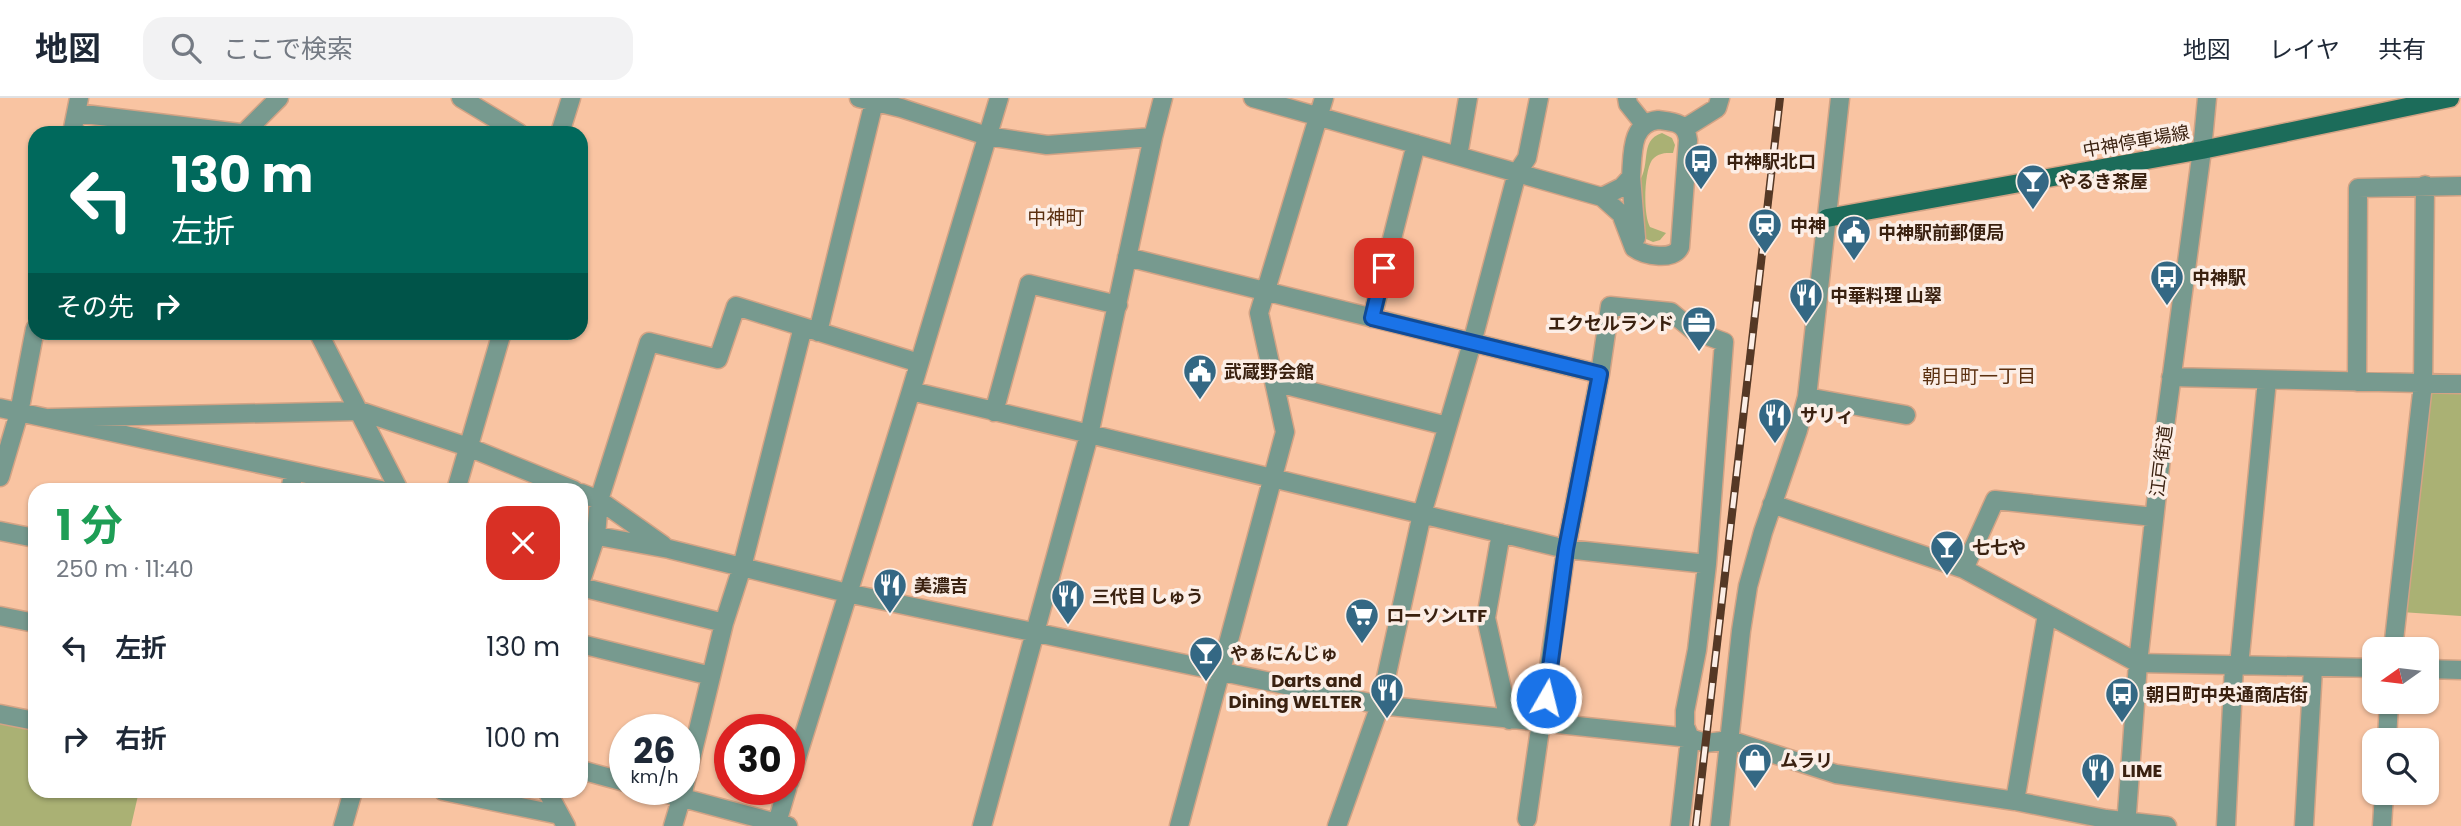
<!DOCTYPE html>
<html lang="ja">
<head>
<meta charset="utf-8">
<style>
	:root { --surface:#fff; --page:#f2f2f3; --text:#1f2937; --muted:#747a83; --line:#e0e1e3 }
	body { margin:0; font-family:Poppins,"Noto Sans JP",sans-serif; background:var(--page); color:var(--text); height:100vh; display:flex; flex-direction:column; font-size:26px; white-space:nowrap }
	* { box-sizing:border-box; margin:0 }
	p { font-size:23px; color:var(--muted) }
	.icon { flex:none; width:38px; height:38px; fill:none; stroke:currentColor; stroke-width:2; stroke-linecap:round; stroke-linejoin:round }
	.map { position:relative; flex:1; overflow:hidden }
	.details { position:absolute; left:28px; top:385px; width:560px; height:315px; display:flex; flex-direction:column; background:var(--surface); border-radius:21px; box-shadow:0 2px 5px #0004 }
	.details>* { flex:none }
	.hud { position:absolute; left:28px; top:28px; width:560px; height:214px; border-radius:21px; box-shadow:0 2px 5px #0004; background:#00695c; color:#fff; overflow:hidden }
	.needle { width:46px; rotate:256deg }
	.buttons { position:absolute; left:2362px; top:539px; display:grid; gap:14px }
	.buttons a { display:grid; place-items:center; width:77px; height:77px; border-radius:14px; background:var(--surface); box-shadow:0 2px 5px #0004; font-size:35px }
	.speed { position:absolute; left:609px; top:616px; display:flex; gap:14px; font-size:35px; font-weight:700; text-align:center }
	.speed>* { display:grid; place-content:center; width:91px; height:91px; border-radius:50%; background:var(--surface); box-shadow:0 2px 5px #0004; line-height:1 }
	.speed small { font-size:18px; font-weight:400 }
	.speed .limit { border:10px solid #d22; background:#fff; color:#111 }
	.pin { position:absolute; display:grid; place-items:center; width:60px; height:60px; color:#fff; margin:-30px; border-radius:14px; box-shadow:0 4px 10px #0006 }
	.me { position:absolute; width:77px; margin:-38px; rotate:8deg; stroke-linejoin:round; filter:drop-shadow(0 0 5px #0008) }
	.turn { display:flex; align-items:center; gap:24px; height:147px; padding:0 28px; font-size:32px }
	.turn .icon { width:91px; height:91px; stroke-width:2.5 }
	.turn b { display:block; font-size:49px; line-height:60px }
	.then { display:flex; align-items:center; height:66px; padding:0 28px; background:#0003; gap:14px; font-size:26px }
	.round { display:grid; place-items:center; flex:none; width:74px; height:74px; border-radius:21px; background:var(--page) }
	.summary { display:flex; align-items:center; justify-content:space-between; height:119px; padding:0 28px }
	h1 { font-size:42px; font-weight:700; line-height:52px; color:#1e9e55 }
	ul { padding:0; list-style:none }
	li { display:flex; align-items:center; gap:21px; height:91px; padding:0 28px }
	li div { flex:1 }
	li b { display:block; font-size:26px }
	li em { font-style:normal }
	header { display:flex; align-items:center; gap:42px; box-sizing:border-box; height:98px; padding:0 35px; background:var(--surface); border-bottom:2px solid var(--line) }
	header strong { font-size:33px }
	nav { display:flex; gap:38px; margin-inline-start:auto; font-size:24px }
	.search { width:490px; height:63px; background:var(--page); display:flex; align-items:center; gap:18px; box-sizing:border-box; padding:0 24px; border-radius:21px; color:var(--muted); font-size:26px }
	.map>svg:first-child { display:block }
</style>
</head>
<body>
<header>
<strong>地図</strong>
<div class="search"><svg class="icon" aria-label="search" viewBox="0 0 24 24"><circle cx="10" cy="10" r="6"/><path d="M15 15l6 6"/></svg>ここで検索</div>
<nav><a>地図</a><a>レイヤ</a><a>共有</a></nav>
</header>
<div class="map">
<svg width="2461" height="728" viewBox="0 0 2461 728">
	<rect width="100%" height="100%" fill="#f9c4a2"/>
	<path fill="#aab174" d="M1662 35 1672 40 1675 47 1673 55C1664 55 1658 55 1652 62 1644 74 1643 117 1650 129L1666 135 1660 142 1653 144 1644 140 1635 89C1654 69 1637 43 1662 35Z
		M2428 292H2461V518L2401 514Z
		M0 621 35 629V693H139L131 728H0Z"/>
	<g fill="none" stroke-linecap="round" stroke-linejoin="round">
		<g stroke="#d3a385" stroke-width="21">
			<path id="minor" d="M461 0 519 35
				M859 0 901 10 987 38 1047 47 1153 39
				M1253 0 1602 99
				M1627 0 1628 6 1644 26
				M76 15 240 35
				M1658 22C1674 24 1686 24 1688 42L1680 149C1674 163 1645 158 1634 150L1621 116 1602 99 1622 89 1631 79C1633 56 1630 25 1658 22Z
				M1685 30 1717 10 1720 0
				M72 35 79 0
				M244 35 279 0
				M560 35 571 0
				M1458 58 1468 0
				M1631 79 1636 140
				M1127 159 1600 276
				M1372 220 1416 46
				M318 234 399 392
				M818 234 874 4
				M2171 279 2461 286
				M1274 284 1447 328
				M2357 284 2358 90 2461 88
				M911 293 1566 451 1707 466
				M1807 299 1906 317
				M0 310 381 392
				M994 314 1029 186 1118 207
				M49 320 360 313 468 349 574 392
				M0 379 19 315 35 231
				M290 392 294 374
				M456 392 502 234
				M581 395 599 402 663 447
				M1772 406 1964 471 2138 565 2375 570
				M0 433 35 440
				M581 435 669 451 847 495 1380 607 1690 640 1706 645 1730 642 1836 676 2015 703 2106 721 2167 728
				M1501 435 1486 520 1509 622
				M1964 471 1995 402 2154 419
				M581 483 596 438 599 402 649 244 718 261 736 208 919 265
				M581 489 724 525
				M0 518 35 525
				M581 546 711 578
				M2393 551 2423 286 2425 87
				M2239 568 2267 282
				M2427 571 2461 572
				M0 616 35 623
				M2387 642 2389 604
				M581 672 625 684
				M789 685 911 293 999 0
				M684 690 724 525 742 469 803 229
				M649 691 788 728
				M443 693 560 717
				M547 693 566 728
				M2015 703 2047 516
				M1527 721 1566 451 1600 276 1610 208 1671 214 1694 233 1724 244 1707 466 1697 552 1685 613V628L1690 640 1680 728
				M343 728 353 693
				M673 728 684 691
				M776 728 787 691
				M982 728 1089 337 1153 39 1163 0
				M1179 728 1285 334 1259 215 1324 0
				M1337 728 1380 607 1422 416 1472 245 1517 75 1527 60 1539 0
				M1720 728 1741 533 1748 488 1763 434 1798 332 1807 299 1840 0
				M2126 728 2138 565 2162 351 2202 52 2207 0
				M2226 728 2234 568
				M2304 728 2313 570
				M2382 728 2384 695"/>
		</g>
		<g stroke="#d3a385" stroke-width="21">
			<path id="major" d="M1827 120 2202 52 2450 0"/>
		</g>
		<use href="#minor" stroke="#779a8f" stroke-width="18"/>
		<use href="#major" stroke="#1c6c5a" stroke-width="18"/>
		<g stroke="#553825" stroke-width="8">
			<path id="rail" d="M1696 728 1780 0"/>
		</g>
		<use href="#rail" stroke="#fceee6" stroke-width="5" stroke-dasharray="16" stroke-linecap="butt"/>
	</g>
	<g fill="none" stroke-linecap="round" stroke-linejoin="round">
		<g stroke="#114b97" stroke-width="18">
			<path id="route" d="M1384 170 1372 220 1600 276 1566 451 1546 600"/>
		</g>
		<use href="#route" stroke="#1a73e8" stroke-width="12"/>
	</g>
	<defs>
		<g id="bus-pin" transform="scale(1.75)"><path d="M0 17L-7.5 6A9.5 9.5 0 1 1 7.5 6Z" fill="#346884" stroke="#fceee6"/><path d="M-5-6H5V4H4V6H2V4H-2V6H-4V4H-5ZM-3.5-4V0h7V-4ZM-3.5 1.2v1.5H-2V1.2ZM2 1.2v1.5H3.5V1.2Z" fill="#fff"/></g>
		<g id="bar-pin" transform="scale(1.75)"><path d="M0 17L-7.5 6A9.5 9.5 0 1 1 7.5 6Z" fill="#346884" stroke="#fceee6"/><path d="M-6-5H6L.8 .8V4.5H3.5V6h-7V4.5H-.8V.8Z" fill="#fff"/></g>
		<g id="station-pin" transform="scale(1.75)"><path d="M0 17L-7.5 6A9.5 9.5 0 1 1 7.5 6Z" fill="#346884" stroke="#fceee6"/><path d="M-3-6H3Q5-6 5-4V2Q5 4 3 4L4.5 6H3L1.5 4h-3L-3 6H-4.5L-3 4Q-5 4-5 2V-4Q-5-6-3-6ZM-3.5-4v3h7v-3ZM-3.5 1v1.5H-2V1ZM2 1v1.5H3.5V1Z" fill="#fff"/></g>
		<g id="civic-pin" transform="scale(1.75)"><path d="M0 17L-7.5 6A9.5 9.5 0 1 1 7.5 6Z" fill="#346884" stroke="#fceee6"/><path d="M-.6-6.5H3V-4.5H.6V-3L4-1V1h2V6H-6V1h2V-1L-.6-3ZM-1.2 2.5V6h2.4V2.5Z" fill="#fff"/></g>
		<g id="restaurant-pin" transform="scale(1.75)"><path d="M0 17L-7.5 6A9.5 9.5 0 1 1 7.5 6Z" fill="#346884" stroke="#fceee6"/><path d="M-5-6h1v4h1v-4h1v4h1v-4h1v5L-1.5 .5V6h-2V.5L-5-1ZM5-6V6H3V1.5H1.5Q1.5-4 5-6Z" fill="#fff"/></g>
		<g id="office-pin" transform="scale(1.75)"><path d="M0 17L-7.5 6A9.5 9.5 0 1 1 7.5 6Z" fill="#346884" stroke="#fceee6"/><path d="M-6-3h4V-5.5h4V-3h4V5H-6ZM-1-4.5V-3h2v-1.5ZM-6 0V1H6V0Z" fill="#fff"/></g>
		<g id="supermarket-pin" transform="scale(1.75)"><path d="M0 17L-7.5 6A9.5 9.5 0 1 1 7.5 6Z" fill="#346884" stroke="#fceee6"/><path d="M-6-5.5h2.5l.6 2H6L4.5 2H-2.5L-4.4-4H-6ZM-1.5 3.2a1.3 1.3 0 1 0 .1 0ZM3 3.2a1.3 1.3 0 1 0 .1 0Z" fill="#fff"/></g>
		<g id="shop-pin" transform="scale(1.75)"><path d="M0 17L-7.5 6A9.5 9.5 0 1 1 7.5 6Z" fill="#346884" stroke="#fceee6"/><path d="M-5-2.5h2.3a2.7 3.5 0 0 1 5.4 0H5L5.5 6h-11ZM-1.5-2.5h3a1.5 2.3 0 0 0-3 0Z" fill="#fff"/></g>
	</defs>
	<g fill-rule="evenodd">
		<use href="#bus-pin" x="1701" y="63"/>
		<use href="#bar-pin" x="2033" y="83"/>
		<use href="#station-pin" x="1765" y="127"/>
		<use href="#civic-pin" x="1854" y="134"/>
		<use href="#bus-pin" x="2167" y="179"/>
		<use href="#restaurant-pin" x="1806" y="197"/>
		<use href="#office-pin" x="1699" y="225"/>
		<use href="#civic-pin" x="1200" y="273"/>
		<use href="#restaurant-pin" x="1775" y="317"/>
		<use href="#bar-pin" x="1947" y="449"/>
		<use href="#restaurant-pin" x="890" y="487"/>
		<use href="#restaurant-pin" x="1068" y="498"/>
		<use href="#supermarket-pin" x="1362" y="517"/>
		<use href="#bar-pin" x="1206" y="555"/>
		<use href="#restaurant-pin" x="1387" y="592"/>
		<use href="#bus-pin" x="2122" y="596"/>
		<use href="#shop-pin" x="1755" y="662"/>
		<use href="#restaurant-pin" x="2098" y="672"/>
	</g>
	<g text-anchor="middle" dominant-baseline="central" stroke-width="7" stroke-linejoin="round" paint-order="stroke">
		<g font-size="18" fill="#3a2110" stroke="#fceee6">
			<text transform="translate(2136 43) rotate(-10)">中神停車場線</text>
			<text transform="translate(2161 363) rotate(-83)">江戸街道</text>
		</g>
		<g font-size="18" font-weight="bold" fill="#3a2110" stroke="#fceee6" text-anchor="start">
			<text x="1726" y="63">中神駅北口</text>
			<text x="2058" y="83">やるき茶屋</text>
			<text x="1790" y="127">中神</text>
			<text x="1878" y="134">中神駅前郵便局</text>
			<text x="2192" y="179">中神駅</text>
			<text x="1830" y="197">中華料理 山翠</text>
			<text x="1674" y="225" text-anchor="end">エクセルランド</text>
			<text x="1224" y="273">武蔵野会館</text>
			<text x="1800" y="317">サリィ</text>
			<text x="1972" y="449">七七や</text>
			<text x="914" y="487">美濃吉</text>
			<text x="1092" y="498">三代目 しゅう</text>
			<text x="1386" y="517">ローソンLTF</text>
			<text x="1230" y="555">やぁにんじゅ</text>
			<text x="1362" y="582" text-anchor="end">Darts and<tspan x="1362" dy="21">Dining WELTER</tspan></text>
			<text x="2146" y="596">朝日町中央通商店街</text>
			<text x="1780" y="662">ムラリ</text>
			<text x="2122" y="672">LIME</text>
		</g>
		<g font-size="19" fill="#5b3010" stroke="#fceee6">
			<text x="1056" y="119">中神町</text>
			<text x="1979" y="278">朝日町一丁目</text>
		</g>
	</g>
</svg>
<div class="buttons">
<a><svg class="needle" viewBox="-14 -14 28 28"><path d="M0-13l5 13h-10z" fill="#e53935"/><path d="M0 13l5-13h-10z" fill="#747a83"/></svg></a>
<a><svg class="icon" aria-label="search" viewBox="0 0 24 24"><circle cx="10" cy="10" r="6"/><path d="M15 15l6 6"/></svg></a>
</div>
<div class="speed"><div>26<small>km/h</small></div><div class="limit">30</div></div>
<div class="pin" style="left:1384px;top:170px;background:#d93025"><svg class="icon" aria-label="arrive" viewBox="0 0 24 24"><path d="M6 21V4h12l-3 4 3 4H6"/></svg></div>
<svg class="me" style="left:1546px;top:600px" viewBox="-20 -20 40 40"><circle r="17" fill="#1a73e8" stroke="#fff" stroke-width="3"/><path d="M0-11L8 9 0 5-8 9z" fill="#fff"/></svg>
<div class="hud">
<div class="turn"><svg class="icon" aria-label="left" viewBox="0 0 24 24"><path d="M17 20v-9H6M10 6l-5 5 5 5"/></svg><div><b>130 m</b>左折</div></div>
<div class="then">その先<svg class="icon" aria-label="right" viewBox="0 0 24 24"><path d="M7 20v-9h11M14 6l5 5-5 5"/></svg></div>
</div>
<section class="details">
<div class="summary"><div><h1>1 分</h1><p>250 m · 11:40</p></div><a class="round" style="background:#d93025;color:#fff"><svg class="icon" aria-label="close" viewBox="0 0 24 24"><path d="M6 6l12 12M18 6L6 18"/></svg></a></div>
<ul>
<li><svg class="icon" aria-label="left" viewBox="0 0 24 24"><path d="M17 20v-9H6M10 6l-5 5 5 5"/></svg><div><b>左折</b></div><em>130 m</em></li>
<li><svg class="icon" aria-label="right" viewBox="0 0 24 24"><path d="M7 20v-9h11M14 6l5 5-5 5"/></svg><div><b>右折</b></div><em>100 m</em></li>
</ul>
</section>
</div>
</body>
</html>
